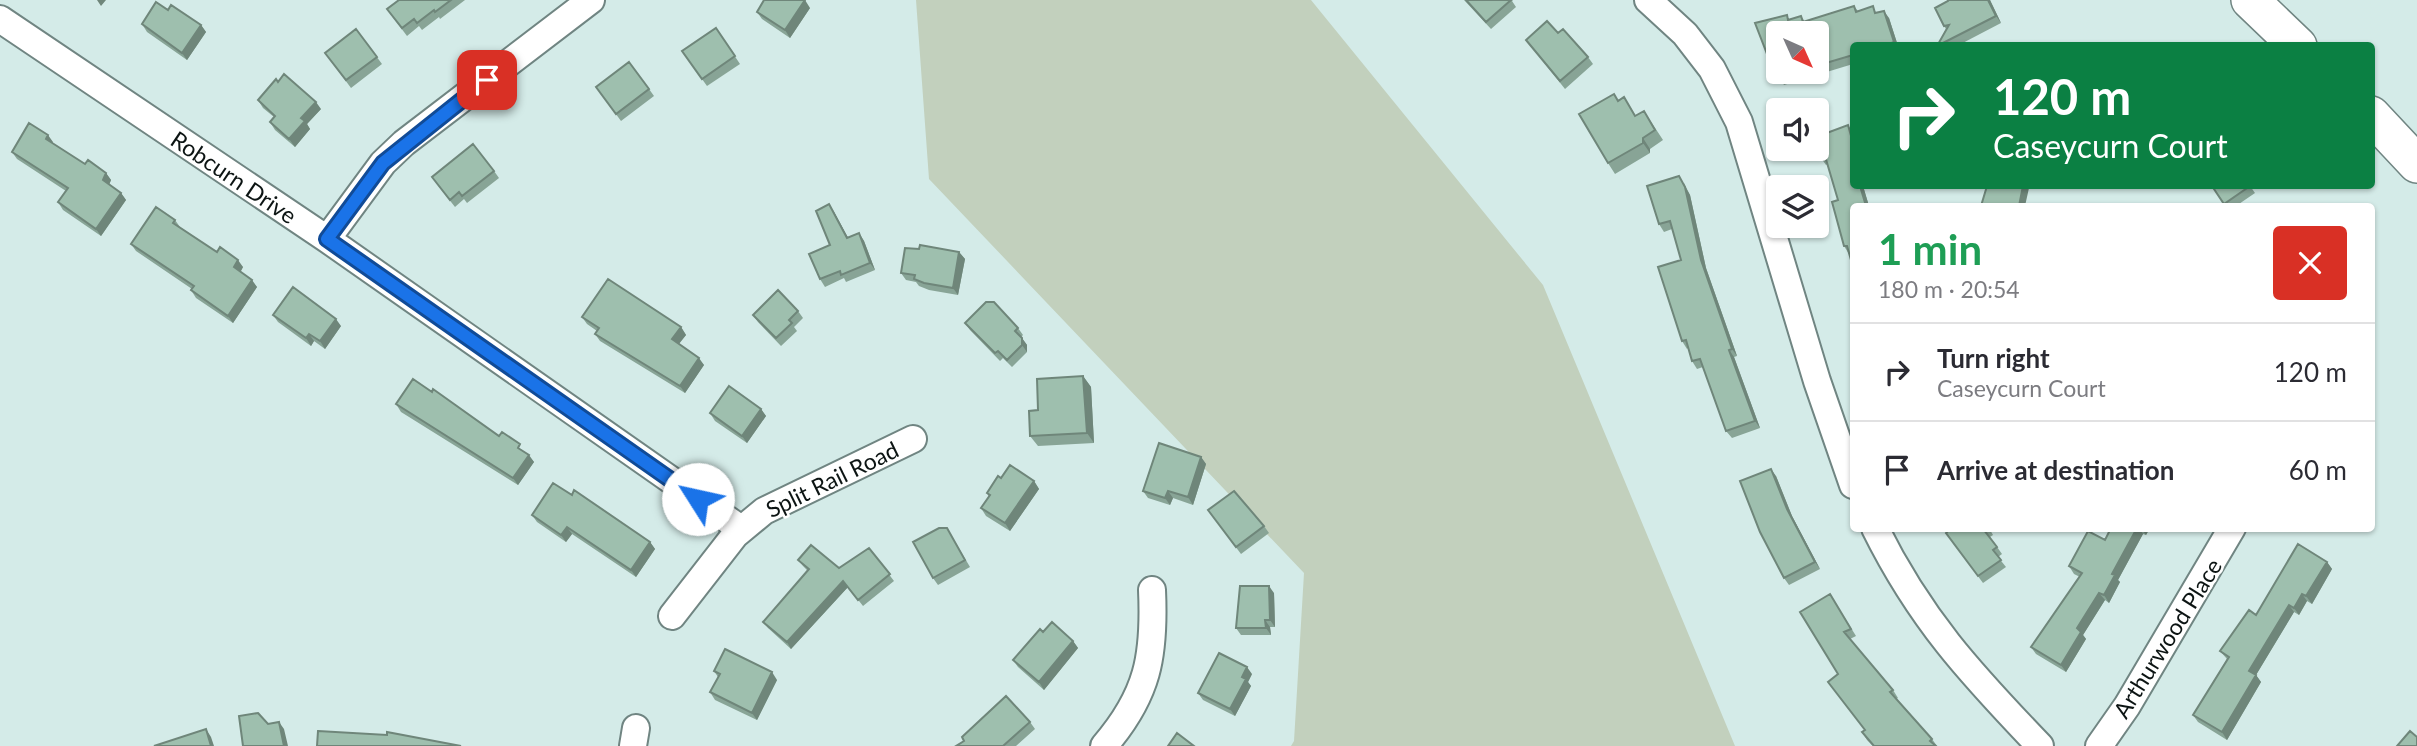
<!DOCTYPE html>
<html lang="en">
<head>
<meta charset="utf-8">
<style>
	:root { --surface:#fff; --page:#f7f7f7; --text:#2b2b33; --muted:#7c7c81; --line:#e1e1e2 }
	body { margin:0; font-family:Lato,sans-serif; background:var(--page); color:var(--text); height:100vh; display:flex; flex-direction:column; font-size:26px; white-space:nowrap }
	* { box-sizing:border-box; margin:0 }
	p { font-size:23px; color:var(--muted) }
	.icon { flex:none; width:38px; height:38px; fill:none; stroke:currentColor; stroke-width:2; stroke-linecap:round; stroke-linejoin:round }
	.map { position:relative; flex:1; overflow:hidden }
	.details { position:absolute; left:1850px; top:203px; width:525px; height:329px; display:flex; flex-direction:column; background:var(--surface); border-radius:7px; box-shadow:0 2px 5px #0004 }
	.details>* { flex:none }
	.guide { position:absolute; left:1850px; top:42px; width:525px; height:147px; border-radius:7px; box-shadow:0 2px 5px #0004; background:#0b8043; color:#fff; overflow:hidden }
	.needle { width:46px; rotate:135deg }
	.tools { position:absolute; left:1766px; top:21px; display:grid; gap:14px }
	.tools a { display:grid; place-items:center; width:63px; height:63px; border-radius:7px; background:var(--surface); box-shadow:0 2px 5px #0004; font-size:35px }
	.pin { position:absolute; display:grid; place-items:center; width:60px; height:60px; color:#fff; margin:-30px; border-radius:14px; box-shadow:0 4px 10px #0006 }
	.me { position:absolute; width:77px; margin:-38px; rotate:305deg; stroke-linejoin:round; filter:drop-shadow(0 0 5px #0008) }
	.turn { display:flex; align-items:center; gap:24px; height:147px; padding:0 28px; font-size:32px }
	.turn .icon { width:91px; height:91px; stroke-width:2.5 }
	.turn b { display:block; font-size:49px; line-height:60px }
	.round { display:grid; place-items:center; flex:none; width:74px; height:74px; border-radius:7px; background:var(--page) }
	.overview { display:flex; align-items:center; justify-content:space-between; height:119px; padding:0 28px }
	h1 { font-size:42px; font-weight:700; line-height:52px; color:#1e9e55 }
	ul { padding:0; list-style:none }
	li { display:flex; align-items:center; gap:21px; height:98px; padding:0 28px; border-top:2px solid var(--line) }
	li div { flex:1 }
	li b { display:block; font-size:26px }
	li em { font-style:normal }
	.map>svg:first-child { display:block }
</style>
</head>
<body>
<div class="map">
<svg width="2417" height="746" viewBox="0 0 2417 746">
	<rect width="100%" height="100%" fill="#d4ebe8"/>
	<path fill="#c2d0bd" d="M916 0H1311L1543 285 1735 746H1291L1294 741 1304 573 929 179Z"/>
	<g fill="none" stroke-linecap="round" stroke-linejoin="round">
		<g stroke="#708582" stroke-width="30">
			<path id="street" d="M1648 0 1685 34 1712 69 1739 122 1817 381 1853 485
				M0 19 327 239 741 529
				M327 239 383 163 404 143 591 0
				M1875 528C1920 619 1970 673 2040 746
				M672 616 735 535 764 511 913 439
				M633 746 636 728
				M1104 746C1148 695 1155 656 1152 590
				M2099 746 2127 706 2232 528"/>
		</g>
		<g stroke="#708582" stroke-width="40">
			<path id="secondary" d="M2250 0 2298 46
				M2371 115 2417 164"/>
		</g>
		<use href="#street" stroke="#fff" stroke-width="26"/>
		<use href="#secondary" stroke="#fff" stroke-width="37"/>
	</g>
	<path fill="#88a496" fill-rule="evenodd" d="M399 0H465L440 19 439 17 422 30 419 26 407 36 392 16Z
		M1464 0H1513L1512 1 1516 7 1491 29Z
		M1948 0H1990L2001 23 1957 46H1937L1946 29 1944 26Z
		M1854 6 1858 11 1877 13 1889 18 1898 46H1853V64L1784 85 1779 77 1776 66H1774L1769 59 1790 19 1801 16 1805 22ZM1816 33V72H1778Z
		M810 8 790 38 762 19 757 12Z
		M168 10 201 25 206 32 187 60 147 32 142 24Z
		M716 28 740 64 707 86 682 51Z
		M356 29 382 64 351 88 325 53Z
		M1558 33 1588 57 1593 64 1565 89 1526 40Z
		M596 87 649 89 654 96 621 121Z
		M1614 94 1618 101 1624 97 1636 116 1644 111 1663 140 1650 149V153L1615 174 1608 163Z
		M258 100 321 109 307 124 310 129 295 147 275 130 270 122 274 117 263 108Z
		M1848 125 1853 134V186H1863L1869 206H1853L1849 254 1844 246 1838 200 1828 164 1826 165 1821 158Z
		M53 142 52 143 85 164 106 173 111 180 109 185 121 193 126 200 101 236 63 210 58 202 66 191 17 159 12 152Z
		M494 171 499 178 467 203 464 199 455 207 437 184Z
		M1684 183 1690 195 1706 268 1737 356 1734 357 1760 428 1732 438 1726 431 1703 367 1697 369 1692 361 1688 348 1687 349 1682 341 1681 260 1672 229 1664 232 1659 224Z
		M2212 186H2250L2255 193 2236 206H2225Z
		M829 204 834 212 848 238 859 233 864 241 875 270 846 282 844 278 825 287 820 279 830 245Z
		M175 220 180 227 217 252 243 267 240 272 257 287 233 323 196 298 191 290 192 289 136 251 131 244Z
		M959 252 965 259 958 295 929 290 919 286 916 282 906 280 901 273Z
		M798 311 803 318 794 327 797 331 781 346 758 322 753 315Z
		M273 315 341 326 325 349 314 341 311 346 278 322Z
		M582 317 681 327 686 335 679 344 704 365 685 393 600 341 595 334 597 331 587 324Z
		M965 323 1018 328 1023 335 1021 337 1027 345V352L1012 367 1003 358 1000 361 970 330Z
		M1083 376 1091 387 1094 443 1038 446 1030 436 1038 410Z
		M396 404 499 436 525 452 534 462 518 485 401 412Z
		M761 409 766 416 747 443 715 421 710 413Z
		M1201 457 1206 464 1193 505 1173 498 1170 505 1148 498 1143 491Z
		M1776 476 1792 516 1820 569 1789 585 1784 578Z
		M1001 478 1034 481 1039 489 1010 531 986 516 981 508 989 497 987 493Z
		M1208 510 1264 526 1269 533 1241 554Z
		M532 515 650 542 655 549 636 577 572 534 566 542 537 522Z
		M947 528 970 567 938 585 933 578Z
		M1951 528H1989L1993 535 1990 537 2002 554 1998 557 2006 567 1983 583 1946 533Z
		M2111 528H2150L2146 535 2143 534 2118 580 2120 582 2109 603 2105 600 2083 635 2086 639 2066 672 2036 654 2031 647 2080 577 2074 574 2069 566 2105 540Z
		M869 548 894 581 863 606 848 587 791 649 768 628 763 622 808 571 803 566 798 560 839 568Z
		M2327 562 2332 569 2312 604 2307 601 2299 615 2294 612 2256 675 2261 682 2227 740 2198 722 2193 715 2227 659 2220 651 2256 615Z
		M1274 593 1275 627H1270L1271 635H1241L1236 628Z
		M1830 594 1856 636 1850 639 1893 690 1898 698 1896 699 1932 739 1937 746H1873L1867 740 1862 732 1865 730 1838 674Z
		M1043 632 1073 641 1078 648 1044 690 1018 667 1013 660Z
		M714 671 777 680 757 720 715 700 710 692 718 677Z
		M1252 674 1248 682 1251 686 1235 716 1203 700 1198 693Z
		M1030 722 1035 729 1016 746H956Z"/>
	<path fill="#6f867a" d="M97 0H106L101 6Z
		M805 0 810 8 790 38 785 30Z
		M1988 0H1990L2001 23 1996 16Z
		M1884 11 1889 18 1898 46H1896L1894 42Z
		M201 25 206 32 187 60 182 53Z
		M316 102 321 109 307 124 310 129 295 147 289 139 301 118Z
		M1848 125 1853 134V143Z
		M48 135 53 142 51 146 46 139Z
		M1643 138 1650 149V153L1643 143Z
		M106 173 111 180 108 187 103 180Z
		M1679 176 1690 195 1706 268 1737 356 1732 349 1701 260Z
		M1860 186H1863L1869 206H1866Z
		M2023 186H2028L2029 188 2025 206H2019Z
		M121 193 126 200 101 236 96 229Z
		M829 204 834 212 852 245 847 238Z
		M859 233 864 241 875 270 870 263Z
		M959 252 965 259 958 295 953 288Z
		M238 260 243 267 239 275 234 267Z
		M252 280 257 287 233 323 228 316Z
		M336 319 341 326 325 349 320 341Z
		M681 327 686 335 677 346 672 339Z
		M309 334 314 341 311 346 306 338Z
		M1022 338 1027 345V352L1022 345Z
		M1729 350 1734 357 1760 428 1755 421Z
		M699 358 704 365 685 393 680 386Z
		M1083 376 1091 387 1094 443 1087 433Z
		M761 409 766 416 747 443 742 436Z
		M2371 409 2375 434 2371 429Z
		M529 455 534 462 518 485 513 478Z
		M1201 457 1206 464 1193 505 1188 497Z
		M1771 469 1776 476 1792 516 1820 569 1815 562 1787 509Z
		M1034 481 1039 489 1010 531 1005 523Z
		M1168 491 1173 498 1170 505 1165 498Z
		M567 527 572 534 566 542 561 535Z
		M2137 528H2139L2143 534 2118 580 2120 582 2109 603 2104 595 2112 574Z
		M2141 528H2150L2146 535Z
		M650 542 655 549 636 577 631 570Z
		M2327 562 2332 569 2312 604 2306 596Z
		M843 581 848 587 791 649 787 642Z
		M1269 586 1274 593 1275 627 1270 620Z
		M2099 593 2105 600 2083 635 2086 639 2066 672 2061 665 2077 628Z
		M2302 594 2307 601 2299 615 2294 608Z
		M2289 605 2294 612 2256 675 2261 682 2227 740 2222 732 2249 671Z
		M1265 620 1270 627 1271 635 1266 628Z
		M1073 641 1078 648 1044 690 1039 682Z
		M1247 667 1252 674 1248 682 1251 686 1235 716 1230 709 1242 677Z
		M772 672 777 680 757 720 752 713Z
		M279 722 284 729 288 746H284Z
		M206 729 211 737 214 746H211Z"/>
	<path fill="#9ebfae" stroke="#6f867a" stroke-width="2" d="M399 0H451L435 12 434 10 417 23 414 19 402 28 387 9Z
		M764 0H805L785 30 757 12Z
		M1466 0H1511L1486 22Z
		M1948 0H1988L1996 16 1937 46 1949 25 1944 26 1935 8 1948 1Z
		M156 2 168 10 171 5 201 25 182 53 142 24Z
		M1854 6 1856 12 1873 6 1875 13 1884 11 1894 42 1884 46H1853V55L1816 66V33H1778V72H1798L1779 77 1774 58 1769 59 1755 23 1787 15 1788 20 1801 16 1803 22Z
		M1547 21 1558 33 1563 29 1588 57 1560 81 1526 40Z
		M716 28 735 56 702 79 682 51Z
		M356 29 377 57 346 80 325 53Z
		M629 62 649 89 616 114 596 87Z
		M284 74 316 102 301 118 305 121 289 139 270 122 275 116 258 100 276 79 278 82Z
		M1614 94 1618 101 1624 97 1635 116 1644 111 1655 130 1643 138V143L1608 163 1579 114Z
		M29 123 48 135 46 139 85 164 88 160 106 173 103 180 121 193 96 229 58 202 68 188 12 152Z
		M1848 125 1853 143V186H1860L1866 206H1853V267L1847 246H1844L1832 202 1838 200 1825 156 1821 158 1816 143V137Z
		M473 144 494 171 462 196 459 192 450 200 432 177Z
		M1679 176 1685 187 1701 260 1732 349 1729 350 1755 421 1726 431 1700 359 1692 361 1686 340 1682 341 1658 267 1681 260 1670 221 1659 224 1647 186Z
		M1987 186H2023L2019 206H1981Z
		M2212 186H2250L2224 204Z
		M829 204 847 238 859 233 870 263 841 275 840 271 820 279 809 254 830 245 816 211Z
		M156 207 175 220 173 223 217 252 220 247 238 260 234 267 252 280 228 316 191 290 194 286 131 244Z
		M920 245 959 252 953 288 924 283 914 279 915 275 901 273 905 248 919 249Z
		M608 279 681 327 672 339 699 358 680 386 595 334 599 328 582 317Z
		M293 287 336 319 320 341 309 334 306 338 273 315Z
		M778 290 798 311 789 320 792 323 776 338 753 315Z
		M986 302H994L1018 328 1015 331 1022 338V345L1007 360 998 351 995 353 965 323Z
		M1083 376 1087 433 1030 436 1029 411 1038 410 1037 379Z
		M413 379 432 392 433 389 499 436 502 432 520 444 518 448 529 455 513 478 396 404Z
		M729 386 761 409 742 436 710 413Z
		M1159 443 1201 457 1188 497 1168 491 1165 498 1143 491Z
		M1010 465 1034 481 1005 523 981 508 990 495 987 493 998 476 1001 478Z
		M1771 469 1787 509 1815 562 1784 578 1760 532 1740 481Z
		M553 483 572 495 574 490 650 542 631 570 567 527 561 535 532 515Z
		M1234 491 1264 526 1236 547 1208 510Z
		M939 528H947L965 560 933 578 913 542Z
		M1986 528 1984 530 1997 547 1993 550 2001 560 1978 576 1946 533 1951 528Z
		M2111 528H2137L2112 574 2115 575 2104 595 2099 593 2077 628 2081 632 2061 665 2031 647 2082 573 2069 566 2088 531 2105 540Z
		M2298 544 2327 562 2306 596 2302 594 2294 608 2289 605 2249 671 2256 675 2222 732 2193 715 2229 657 2220 651 2249 610 2256 615Z
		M811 545 839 568 869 548 890 574 858 600 843 581 787 642 763 622 809 569 798 560Z
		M1240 586H1269L1270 620H1265L1266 628H1236Z
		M1830 594 1851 629 1844 632 1893 690 1890 692 1932 739 1930 741 1936 746H1874L1862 732 1865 730 1828 682 1838 674 1800 612Z
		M1052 622 1073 641 1039 682 1013 660 1040 629 1043 632Z
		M725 649 772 672 752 713 710 692 720 674 714 671Z
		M1219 653 1247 667 1242 677 1246 679 1230 709 1198 693Z
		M1006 696 1030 722 1003 746H956L964 741 962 737Z
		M258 713 268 724 279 722 284 746H243L239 716Z
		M206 729 211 746H154Z
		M318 731 387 735V732L461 746H317Z
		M2410 731 2417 737V746H2397Z
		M1177 733 1194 746H1168Z"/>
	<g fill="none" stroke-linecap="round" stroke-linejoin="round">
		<g stroke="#114b97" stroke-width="18">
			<path id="route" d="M487 80 383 163 327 239 698 499"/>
		</g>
		<use href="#route" stroke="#1a73e8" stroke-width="12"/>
	</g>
	<g text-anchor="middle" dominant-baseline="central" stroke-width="5" stroke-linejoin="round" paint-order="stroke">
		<g font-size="23" fill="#0c1413" stroke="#fff">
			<text transform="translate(234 177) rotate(34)">Robcurn Drive</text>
			<text transform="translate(832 479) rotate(-26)">Split Rail Road</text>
			<text transform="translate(2167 638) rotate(-58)">Arthurwood Place</text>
		</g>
	</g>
</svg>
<div class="tools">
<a><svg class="needle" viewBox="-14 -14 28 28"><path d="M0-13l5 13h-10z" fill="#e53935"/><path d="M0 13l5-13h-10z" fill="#7c7c81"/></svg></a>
<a><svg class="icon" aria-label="sound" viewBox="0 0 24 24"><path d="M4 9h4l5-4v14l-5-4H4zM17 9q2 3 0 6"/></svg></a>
<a><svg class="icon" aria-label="layers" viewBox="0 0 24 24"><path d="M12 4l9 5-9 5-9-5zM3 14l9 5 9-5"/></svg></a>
</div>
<div class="pin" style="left:487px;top:80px;background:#d93025"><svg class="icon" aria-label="arrive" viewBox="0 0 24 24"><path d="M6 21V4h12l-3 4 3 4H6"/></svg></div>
<svg class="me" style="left:698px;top:499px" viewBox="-20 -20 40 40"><circle r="19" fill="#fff"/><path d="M0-13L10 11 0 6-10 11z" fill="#1a73e8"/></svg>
<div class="guide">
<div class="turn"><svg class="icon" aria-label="right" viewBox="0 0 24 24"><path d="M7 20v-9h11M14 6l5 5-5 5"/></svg><div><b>120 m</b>Caseycurn Court</div></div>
</div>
<section class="details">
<div class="overview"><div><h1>1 min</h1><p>180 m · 20:54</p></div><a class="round" style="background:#d93025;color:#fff"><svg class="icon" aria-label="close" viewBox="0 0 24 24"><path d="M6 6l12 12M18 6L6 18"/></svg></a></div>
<ul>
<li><svg class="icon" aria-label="right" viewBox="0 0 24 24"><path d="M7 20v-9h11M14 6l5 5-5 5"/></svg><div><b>Turn right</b><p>Caseycurn Court</p></div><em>120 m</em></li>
<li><svg class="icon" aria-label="arrive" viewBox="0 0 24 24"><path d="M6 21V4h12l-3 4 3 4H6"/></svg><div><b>Arrive at destination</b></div><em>60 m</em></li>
</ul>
</section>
</div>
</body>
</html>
